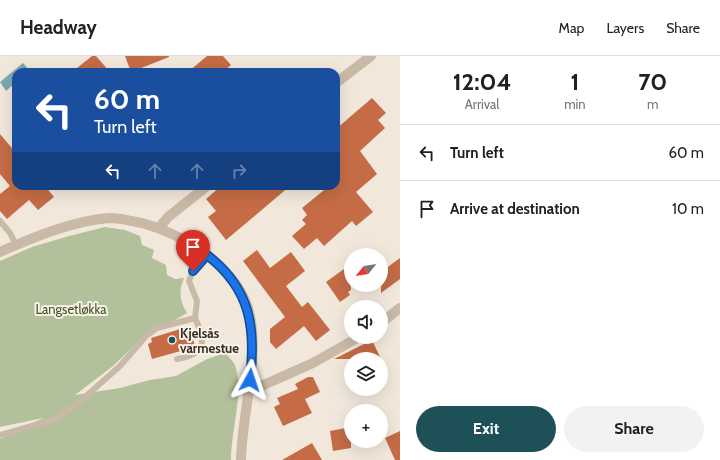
<!DOCTYPE html>
<html lang="en">
<head>
<meta charset="utf-8">
<style>
	:root { --surface:#fff; --page:#f2f2f2; --text:#202124; --muted:#757577; --line:#e0e0e0; --accent:#1d5057 }
	body { margin:0; font-family:Cabin,sans-serif; background:var(--page); color:var(--text); height:100vh; display:flex; flex-direction:column; font-size:15px; white-space:nowrap }
	* { box-sizing:border-box; margin:0 }
	p { font-size:13px; color:var(--muted) }
	.icon { flex:none; width:22px; height:22px; fill:none; stroke:currentColor; stroke-width:2; stroke-linecap:round; stroke-linejoin:round }
	.map { position:relative; flex:1; overflow:hidden }
	.sheet { display:flex; flex-direction:column; background:var(--surface); width:320px }
	.sheet>* { flex:none }
	.hud { position:absolute; left:12px; top:12px; width:328px; height:122px; border-radius:12px; box-shadow:0 4px 16px #0002; background:#1a4fa0; color:#fff; overflow:hidden }
	.needle { width:26px; rotate:240deg }
	.buttons { position:absolute; left:344px; top:192px; display:grid; gap:8px }
	.buttons a { display:grid; place-items:center; width:44px; height:44px; border-radius:50%; background:var(--surface); box-shadow:0 4px 16px #0002; font-size:20px }
	.pin { position:absolute; display:grid; place-items:center; width:34px; height:34px; color:#fff; margin:-41px -17px; border-radius:50% 50% 50% 0; rotate:-45deg; box-shadow:0 0 4px #0007 }
	.pin .icon { rotate:45deg }
	.me { position:absolute; width:44px; margin:-22px; rotate:5deg; stroke-linejoin:round; filter:drop-shadow(0 0 3px #0008) }
	.turn { display:flex; align-items:center; gap:14px; height:84px; padding:0 16px; font-size:18px }
	.turn .icon { width:52px; height:52px; stroke-width:2.5 }
	.turn b { display:block; font-size:28px; line-height:34px }
	.lanes { display:flex; align-items:center; height:38px; padding:0 16px; background:#0003; justify-content:center; gap:20px; direction:ltr }
	.lanes .off { opacity:.35 }
	.eta { display:flex; justify-content:space-evenly; align-items:center; height:68px; text-align:center }
	.eta b { font-size:24px; font-weight:700; line-height:28px }
	.cta { display:flex; gap:8px; margin-top:auto; padding:8px 16px }
	.cta a { flex:1; height:46px; border-radius:24px; background:var(--accent); color:#fff; font-size:16px; font-weight:700; line-height:46px; text-align:center }
	.cta a+a { background:var(--page); color:var(--text) }
	ul { padding:0; list-style:none }
	li { display:flex; align-items:center; gap:12px; height:56px; padding:0 16px; border-top:1px solid var(--line) }
	li div { flex:1 }
	li b { display:block; font-size:15px }
	li em { font-style:normal }
	header { display:flex; align-items:center; gap:24px; box-sizing:border-box; height:56px; padding:0 20px; background:var(--surface); border-bottom:1px solid var(--line) }
	header strong { font-size:19px }
	nav { display:flex; gap:22px; margin-inline-start:auto; font-size:14px }
	main { display:flex; flex:1; min-height:0 }
	.map>svg:first-child { display:block }
</style>
</head>
<body>
<header>
<strong>Headway</strong>
<nav><a>Map</a><a>Layers</a><a>Share</a></nav>
</header>
<main>
<div class="map">
<svg width="400" height="404" viewBox="0 0 400 404">
	<rect width="100%" height="100%" fill="#f1e8db"/>
	<path fill="#b2c09b" d="M105 171 125 174 140 180 142 189 154 194 152 202 166 209 167 219 175 223 184 222C178 235 180 246 187 257L138 286 113 310 75 339 120 332 150 324 176 320 207 303 225 297C229 301 235 307 236 312 243 342 231 374 231 404H0V383L43 362 0 371V205L32 191 69 180Z"/>
	<path fill="#7aa9ae" d="M23 7 30 15 16 16V26L6 35 0 26Z"/>
	<path fill="#c56c46" d="M92 0H96L110 16H72Z
		M125 0H169V1L131 16Z
		M207 0H223L231 9 223 16H188Z
		M372 42 386 57 378 64 385 72 360 95 377 118 356 136 373 156 356 170 352 165 324 190 317 182 304 193 292 180 306 168 302 164 307 159 302 152 329 130H336V73Z
		M0 78 16 97V130H45L54 141 38 154 29 144 7 163 0 155V138L10 130 0 118Z
		M221 130H290L226 184 208 161 216 155 206 143Z
		M257 194 270 212 291 196 305 215 286 230 302 251 308 246 330 274 316 285 304 270 276 293 270 286V273L285 261 243 205Z
		M400 202V223L381 237V216Z
		M351 208V234L348 236 350 239 340 246 326 226Z
		M190 270 195 291 152 303 148 288 152 286 151 282Z
		M372 284 381 303H334Z
		M308 321H313L320 336 305 343 312 357 283 370 274 351 280 348 277 342 298 333 295 328Z
		M351 371V392L333 395 330 375Z
		M400 375V404H395L385 382Z
		M312 387 322 404H282Z"/>
	<g fill="none" stroke-linecap="round" stroke-linejoin="round">
		<path stroke="#c9b9a7" stroke-width="6" d="M0 165 10 177 16 189
			M177 303C207 298 206 286 195 262
			M0 379 53 364 64 357 76 349 120 310 146 280 157 272 195 262 197 245 189 225 193 215 207 199"/>
		<path stroke="#c9b9a7" stroke-width="10" d="M336 27 371 0
			M159 172 168 161 207 130
			M0 196C34 181 72 165 109 162 121 162 131 165 142 167 185 179 240 212 250 260 259 305 242 357 241 404
			M381 267 400 252
			M248 336 313 307 359 281"/>
	</g>
	<g fill="none" stroke-linecap="round" stroke-linejoin="round">
		<g stroke="#114b97" stroke-width="10">
			<path id="route" d="M193 215 207 199C251 233 256 272 250 324"/>
		</g>
		<use href="#route" stroke="#1a73e8" stroke-width="7"/>
	</g>
	<circle fill="#1d5057" stroke="#f9f2e7" stroke-width="1.5" cx="172" cy="284" r="4"/>
	<g text-anchor="middle" dominant-baseline="central" stroke-width="4" stroke-linejoin="round" paint-order="stroke">
		<g font-size="13" fill="#43542b" stroke="#f9f2e7">
			<text x="71" y="253">Langsetløkka</text>
		</g>
		<g font-size="13" font-weight="bold" fill="#362d27" stroke="#f9f2e7" text-anchor="start">
			<text x="180" y="277">Kjelsås<tspan x="180" dy="15">varmestue</tspan></text>
		</g>
	</g>
</svg>
<div class="buttons">
<a><svg class="needle" viewBox="-14 -14 28 28"><path d="M0-13l5 13h-10z" fill="#e53935"/><path d="M0 13l5-13h-10z" fill="#757577"/></svg></a>
<a><svg class="icon" aria-label="sound" viewBox="0 0 24 24"><path d="M4 9h4l5-4v14l-5-4H4zM17 9q2 3 0 6"/></svg></a>
<a><svg class="icon" aria-label="layers" viewBox="0 0 24 24"><path d="M12 4l9 5-9 5-9-5zM3 14l9 5 9-5"/></svg></a>
<a>+</a>
</div>
<div class="pin" style="left:193px;top:215px;background:#d93025"><svg class="icon" aria-label="arrive" viewBox="0 0 24 24"><path d="M6 21V4h12l-3 4 3 4H6"/></svg></div>
<svg class="me" style="left:250px;top:324px" viewBox="-20 -20 40 40"><path d="M0-17L14 15 0 8-14 15z" fill="#1a73e8" stroke="#fff" stroke-width="4"/></svg>
<div class="hud">
<div class="turn"><svg class="icon" aria-label="left" viewBox="0 0 24 24"><path d="M17 20v-9H6M10 6l-5 5 5 5"/></svg><div><b>60 m</b>Turn left</div></div>
<div class="lanes"><svg class="icon" aria-label="left" viewBox="0 0 24 24"><path d="M17 20v-9H6M10 6l-5 5 5 5"/></svg><svg class="icon off" aria-label="ahead" viewBox="0 0 24 24"><path d="M12 20V5M6 11l6-6 6 6"/></svg><svg class="icon off" aria-label="ahead" viewBox="0 0 24 24"><path d="M12 20V5M6 11l6-6 6 6"/></svg><svg class="icon off" aria-label="right" viewBox="0 0 24 24"><path d="M7 20v-9h11M14 6l5 5-5 5"/></svg></div>
</div>
</div>
<section class="sheet">
<div class="eta">
<div><b>12:04</b><p>Arrival</p></div>
<div><b>1</b><p>min</p></div>
<div><b>70</b><p>m</p></div>
</div>
<ul>
<li><svg class="icon" aria-label="left" viewBox="0 0 24 24"><path d="M17 20v-9H6M10 6l-5 5 5 5"/></svg><div><b>Turn left</b></div><em>60 m</em></li>
<li><svg class="icon" aria-label="arrive" viewBox="0 0 24 24"><path d="M6 21V4h12l-3 4 3 4H6"/></svg><div><b>Arrive at destination</b></div><em>10 m</em></li>
</ul>
<div class="cta"><a>Exit</a><a>Share</a></div>
</section>
</main>
</body>
</html>
